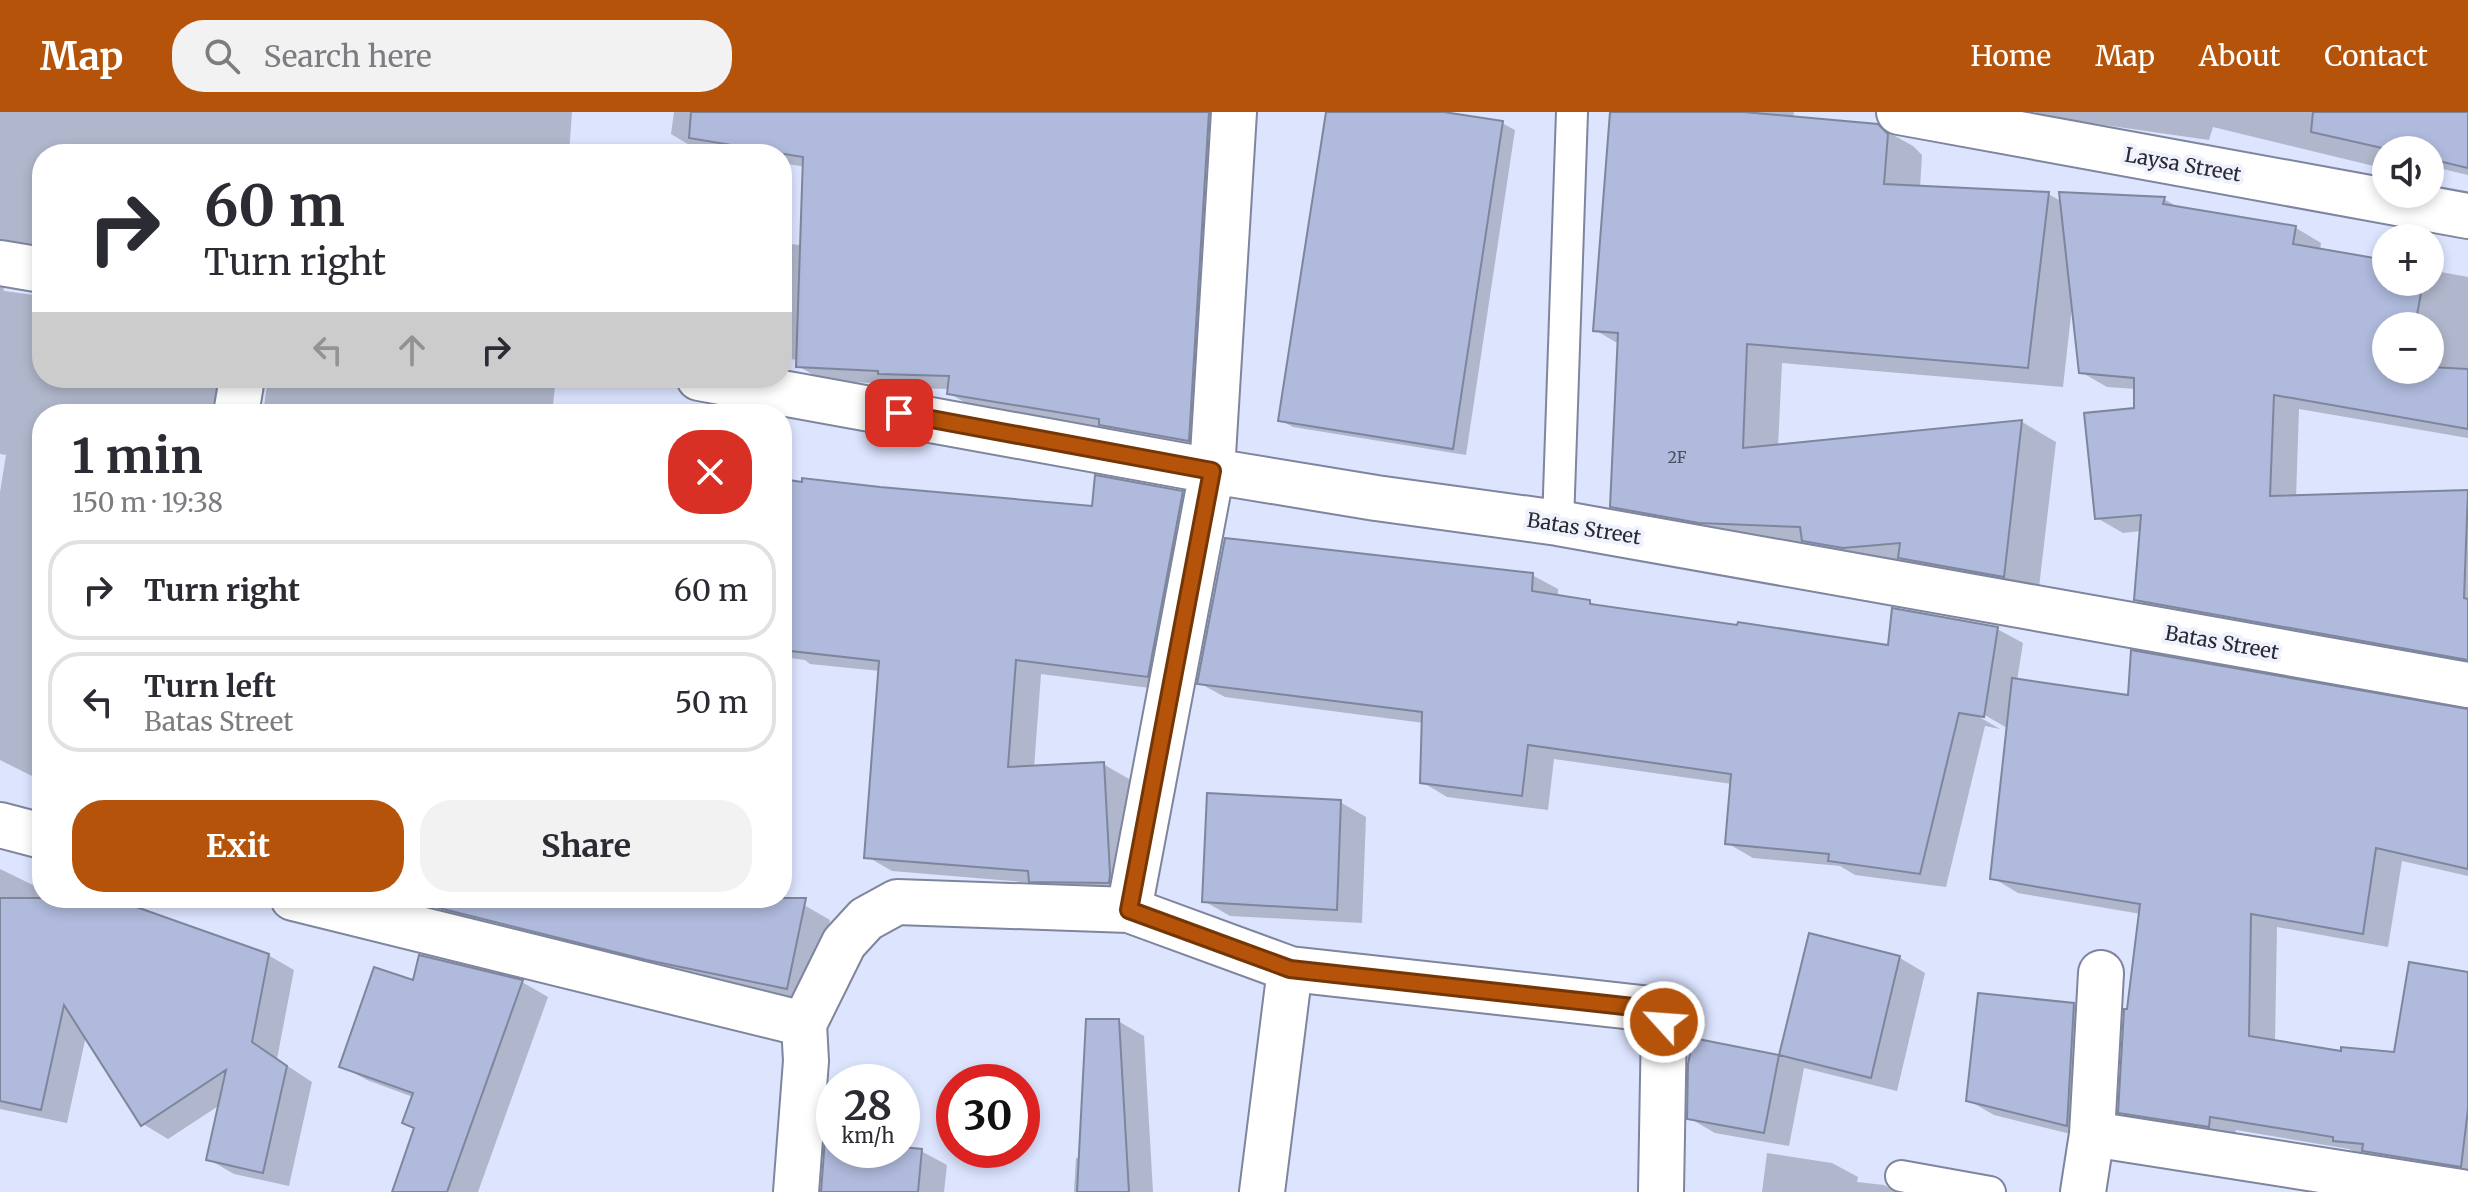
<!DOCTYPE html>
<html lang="en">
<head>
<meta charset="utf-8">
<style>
	:root { --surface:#fff; --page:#f2f2f3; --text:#2b2b33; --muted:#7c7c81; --line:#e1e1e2; --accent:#b45309 }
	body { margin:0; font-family:Merriweather,serif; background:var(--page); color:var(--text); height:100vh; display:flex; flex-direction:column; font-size:30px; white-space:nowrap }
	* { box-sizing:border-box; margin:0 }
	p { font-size:26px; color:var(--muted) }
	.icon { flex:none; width:44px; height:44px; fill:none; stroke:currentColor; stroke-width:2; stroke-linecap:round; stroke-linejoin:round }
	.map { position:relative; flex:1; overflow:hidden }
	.panel { position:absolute; left:32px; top:292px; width:760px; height:504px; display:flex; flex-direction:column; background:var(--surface); border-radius:32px; box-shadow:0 4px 12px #0003 }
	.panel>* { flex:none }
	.guide { position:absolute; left:32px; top:32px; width:760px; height:244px; border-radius:32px; box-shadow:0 4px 12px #0003; background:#fff; color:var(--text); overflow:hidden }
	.controls { position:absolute; left:2372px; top:24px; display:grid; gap:16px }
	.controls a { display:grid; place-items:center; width:72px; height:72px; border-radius:50%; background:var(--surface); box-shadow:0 4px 12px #0003; font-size:40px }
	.speed { position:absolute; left:816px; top:952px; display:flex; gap:16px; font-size:40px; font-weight:700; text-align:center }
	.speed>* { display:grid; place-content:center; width:104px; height:104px; border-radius:50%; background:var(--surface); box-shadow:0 4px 12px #0003; line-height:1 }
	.speed small { font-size:20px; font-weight:400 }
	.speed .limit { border:12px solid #d22; background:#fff; color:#111 }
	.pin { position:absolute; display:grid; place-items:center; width:68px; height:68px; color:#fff; margin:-34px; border-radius:16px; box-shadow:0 4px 12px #0006 }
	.me { position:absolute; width:88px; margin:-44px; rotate:296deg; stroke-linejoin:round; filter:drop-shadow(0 0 6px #0008) }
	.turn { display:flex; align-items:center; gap:28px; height:168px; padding:0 40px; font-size:36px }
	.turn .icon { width:104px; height:104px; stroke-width:2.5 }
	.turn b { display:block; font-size:56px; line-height:68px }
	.lanes { display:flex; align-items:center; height:76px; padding:0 40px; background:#0003; justify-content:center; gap:40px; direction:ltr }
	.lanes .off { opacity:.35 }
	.round { display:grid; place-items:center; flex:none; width:84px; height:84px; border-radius:32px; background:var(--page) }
	.summary { display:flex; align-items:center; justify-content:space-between; height:136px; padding:0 40px }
	h1 { font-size:48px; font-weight:700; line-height:60px }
	.cta { display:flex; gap:16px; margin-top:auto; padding:16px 40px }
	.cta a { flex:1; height:92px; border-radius:32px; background:var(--accent); color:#fff; font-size:32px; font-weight:700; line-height:92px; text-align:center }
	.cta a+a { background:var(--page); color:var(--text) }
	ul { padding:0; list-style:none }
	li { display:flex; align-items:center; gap:24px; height:100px; margin:0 16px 12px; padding:0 24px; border:4px solid var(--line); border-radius:32px }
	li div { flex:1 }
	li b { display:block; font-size:30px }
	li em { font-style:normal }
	header { display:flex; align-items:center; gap:48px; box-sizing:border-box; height:112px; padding:0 40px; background:var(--accent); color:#fff }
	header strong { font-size:38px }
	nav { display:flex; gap:44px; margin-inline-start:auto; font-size:28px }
	.search { width:560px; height:72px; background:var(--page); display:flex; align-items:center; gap:20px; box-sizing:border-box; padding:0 28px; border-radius:32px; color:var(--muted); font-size:30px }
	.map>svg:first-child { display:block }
</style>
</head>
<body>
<header>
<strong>Map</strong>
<div class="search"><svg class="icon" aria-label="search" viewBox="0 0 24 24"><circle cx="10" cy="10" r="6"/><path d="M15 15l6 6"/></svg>Search here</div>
<nav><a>Home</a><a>Map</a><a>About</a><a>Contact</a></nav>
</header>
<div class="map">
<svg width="2468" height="1080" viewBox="0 0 2468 1080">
	<rect width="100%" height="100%" fill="#dce4fe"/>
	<path fill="#0003" fill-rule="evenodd" d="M0 0H572L569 42H42V142L1 161 4 179 42 184V266H247L238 302H42V669L0 648V380L6 343 0 342Z
		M674 0H1239L1214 343 1127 327 1112 318 974 296 949 281V277L905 276 898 272 824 269 798 254V248L782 246V131L1031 160 1041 94 782 51V42H729L696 37 671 22Z
		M1328 0H1431L1502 11 1515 18 1466 343 1293 315 1280 308Z
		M1612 0H1794L1793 6 1877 14 1913 34 1922 43 1920 76 2048 82 2063 90 2164 87 2181 97 2296 116 2321 131 2320 139 2386 150V170H2430V158L2468 165V326L2299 297 2296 386 2468 380V556L2162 502 2136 487 2141 419 2123 421 2097 406 2136 298V277L2107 275 2081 260 2072 194 2063 275 1782 251 1778 335 2022 310 2056 330 2038 484 1839 448 1812 433 1736 430 1647 414 1612 394 1619 232 1595 218ZM2386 214H2430V258H2386Z
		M2035 0H2468V63L2430 54V38H2386V57L2213 15 2209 28 2041 4Z
		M268 266H556L552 302H263Z
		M782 369 1094 396 1182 381 1208 396 1173 579 1041 562 1034 656 1103 652 1129 667 1135 778 1057 783 1035 771 892 759 866 744 880 559 810 552 805 548 782 545Z
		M1532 463 1558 477V485L1590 490 1600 495 1890 535 1997 517 2023 531 2017 569 2468 627V764L2402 749 2388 835 2277 815 2275 930 2342 941 2395 943 2468 862V1065L2361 1043 2349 1037 2236 1018 2234 1028 2146 1015 2120 1000 2141 802 2018 781 1993 766 2009 617 1976 598 1974 602 2000 617 1985 614 1946 775 1855 763 1840 754 1753 746 1727 731 1732 672 1554 647 1548 698 1447 685 1422 670 1424 611 1225 585 1199 571Z
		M1340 690 1366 705 1362 811 1230 804 1204 789Z
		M0 757 35 774 39 763 42 764V786H105L268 843 294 858 277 947 312 970 289 1074 234 1062 208 1047 220 993 168 1027 143 1012 86 924 67 1011 0 997Z
		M435 786H772L804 793 830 808 813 890 675 861 459 808 433 793Z
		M1811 824 1900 846 1925 861 1897 979 1804 956 1789 1034 1715 1021 1689 1006 1695 929 1780 946Z
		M522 870 548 885 478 1080H395L416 1017 413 985 367 968 341 954 414 871Z
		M2074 893 2099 908 2079 1024 1994 1003 1968 988Z
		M1118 909 1144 924 1153 1080H1074L1076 1046H1081Z
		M834 1029V1038L902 1037 921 1039 947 1053 944 1080H823Z
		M1767 1041 1832 1051 1858 1065 1857 1070 1884 1073 1896 1080H1762Z"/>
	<path fill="#afbadc" stroke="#7e869d" stroke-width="2" d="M691 0H1209L1189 329 1099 313V307L947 282 949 264 878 262V259L796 255 803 45 689 26Z
		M1326 0H1444L1503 9 1453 337 1278 309Z
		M1610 0H1744L1878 12 1888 22 1884 72 2049 80 2028 256 1747 232 1743 336 2022 308 2004 465 1898 446 1900 431 1843 436 1802 429 1800 415 1699 411 1610 395 1618 221 1593 219Z
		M2313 0H2468V56L2430 47V38H2391L2311 20Z
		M2059 80 2165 85 2163 92 2296 114 2293 132 2386 148V170H2423L2415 214H2386V258H2430V255L2468 257V317L2274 283 2270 384 2468 378 2464 486 2468 487V548L2134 488 2141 403 2095 407 2084 301 2134 296V266L2079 261Z
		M1095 363 1183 379 1148 565 1016 548 1008 655 1104 650 1110 762 1109 771 1029 770 1028 759 864 746 879 549 782 538V367L802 370V366L880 375 1092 394Z
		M1225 426 1533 461 1532 479 1590 488V492L1737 513 1738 510 1888 533 1892 496 1998 515 1984 605 1959 601 1920 762 1828 749 1829 742 1725 732 1731 662 1528 633 1522 684 1420 671 1422 600 1197 572Z
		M2131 538 2468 597V757L2376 736 2363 822 2251 802 2249 924 2341 939V935L2394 940 2409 850 2468 860V997L2461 1055 2362 1039 2363 1032 2333 1029V1025L2210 1005 2209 1015 2118 1001 2124 897H2127L2140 792 1990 767 2012 566 2128 583Z
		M1207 681 1341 688 1337 798 1202 790Z
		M0 786H111L269 842 252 930 287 954 263 1061 206 1048 226 958 141 1014 64 893 41 998 0 989Z
		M433 786H806L787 877 647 848 431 794Z
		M1809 821 1900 844 1871 966 1779 943Z
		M419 843 523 868 447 1080H392L414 1016 402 1011 413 981 339 955 374 855 413 868Z
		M1978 881 2074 891 2067 1014 1966 989Z
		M1086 907H1119L1129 1080H1077Z
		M1693 926 1779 943 1764 1021 1687 1007 1688 952Z
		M825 1026 834 1027V1038H902V1035L922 1037 918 1080H821Z"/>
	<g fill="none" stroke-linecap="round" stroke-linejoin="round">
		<g stroke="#7e859d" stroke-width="34">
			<path id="service" d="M1558 411 1572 0
				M1901 1064 1990 1080"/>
		</g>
		<g stroke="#7e859d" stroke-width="48">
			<path id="minor" d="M0 151 42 158
				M699 266 1212 359 1376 386 1558 411 2468 573
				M236 302 242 266
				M0 713 42 724
				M293 786 804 912 806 949 796 1080
				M1129 798 1212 359 1234 0
				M804 912 844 831 866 807 897 790 1129 798 1290 857 1651 897 1662 901 1664 910 1661 1080
				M2092 1022 2461 1080
				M1262 1080 1290 857
				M2083 1080 2092 1022 2101 861"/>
		</g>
		<g stroke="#7e859d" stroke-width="48">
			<path id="tertiary" d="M1899 0 2468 104"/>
		</g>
		<use href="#service" stroke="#fff" stroke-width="30"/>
		<use href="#minor" stroke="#fff" stroke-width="44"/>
		<use href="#tertiary" stroke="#fff" stroke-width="44"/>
	</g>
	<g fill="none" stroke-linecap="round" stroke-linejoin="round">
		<g stroke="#753606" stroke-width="20">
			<path id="route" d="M899 301 1212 359 1129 798 1290 857 1651 897 1662 901 1664 910"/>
		</g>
		<use href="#route" stroke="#b45309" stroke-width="14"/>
	</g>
	<g text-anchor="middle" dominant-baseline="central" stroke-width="8" stroke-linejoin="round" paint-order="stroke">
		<g font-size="16" fill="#494e5d">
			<text x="1677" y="345">2F</text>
		</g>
		<g font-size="20" fill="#272a33" stroke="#eff2fd">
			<text transform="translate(2183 52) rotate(10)">Laysa Street</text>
			<text transform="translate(1584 416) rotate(9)">Batas Street</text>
			<text transform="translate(2222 530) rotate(10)">Batas Street</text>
		</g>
	</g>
</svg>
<div class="controls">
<a><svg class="icon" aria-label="sound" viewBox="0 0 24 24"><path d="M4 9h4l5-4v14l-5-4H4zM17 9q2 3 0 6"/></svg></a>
<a>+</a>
<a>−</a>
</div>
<div class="speed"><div>28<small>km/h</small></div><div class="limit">30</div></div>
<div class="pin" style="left:899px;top:301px;background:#d93025"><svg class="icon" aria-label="arrive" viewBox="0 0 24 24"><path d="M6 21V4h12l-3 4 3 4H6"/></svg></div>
<svg class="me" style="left:1664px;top:910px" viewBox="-20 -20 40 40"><circle r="17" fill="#b45309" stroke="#fff" stroke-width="3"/><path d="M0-11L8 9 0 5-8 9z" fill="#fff"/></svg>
<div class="guide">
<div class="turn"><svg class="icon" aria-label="right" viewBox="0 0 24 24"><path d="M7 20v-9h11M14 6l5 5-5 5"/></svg><div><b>60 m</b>Turn right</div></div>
<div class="lanes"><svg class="icon off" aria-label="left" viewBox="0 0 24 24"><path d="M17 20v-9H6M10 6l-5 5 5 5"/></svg><svg class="icon off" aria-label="ahead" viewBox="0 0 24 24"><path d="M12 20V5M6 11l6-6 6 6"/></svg><svg class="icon" aria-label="right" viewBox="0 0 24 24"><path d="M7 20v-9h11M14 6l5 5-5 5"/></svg></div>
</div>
<section class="panel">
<div class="summary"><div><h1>1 min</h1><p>150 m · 19:38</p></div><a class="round" style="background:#d93025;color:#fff"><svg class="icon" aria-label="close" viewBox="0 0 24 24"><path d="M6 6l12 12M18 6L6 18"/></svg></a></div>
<ul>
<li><svg class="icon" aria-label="right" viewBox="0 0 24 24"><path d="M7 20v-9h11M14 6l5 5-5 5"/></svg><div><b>Turn right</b></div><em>60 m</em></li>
<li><svg class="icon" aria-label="left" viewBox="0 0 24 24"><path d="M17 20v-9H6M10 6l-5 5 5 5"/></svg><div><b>Turn left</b><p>Batas Street</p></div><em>50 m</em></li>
</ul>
<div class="cta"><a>Exit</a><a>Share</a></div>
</section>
</div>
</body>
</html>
